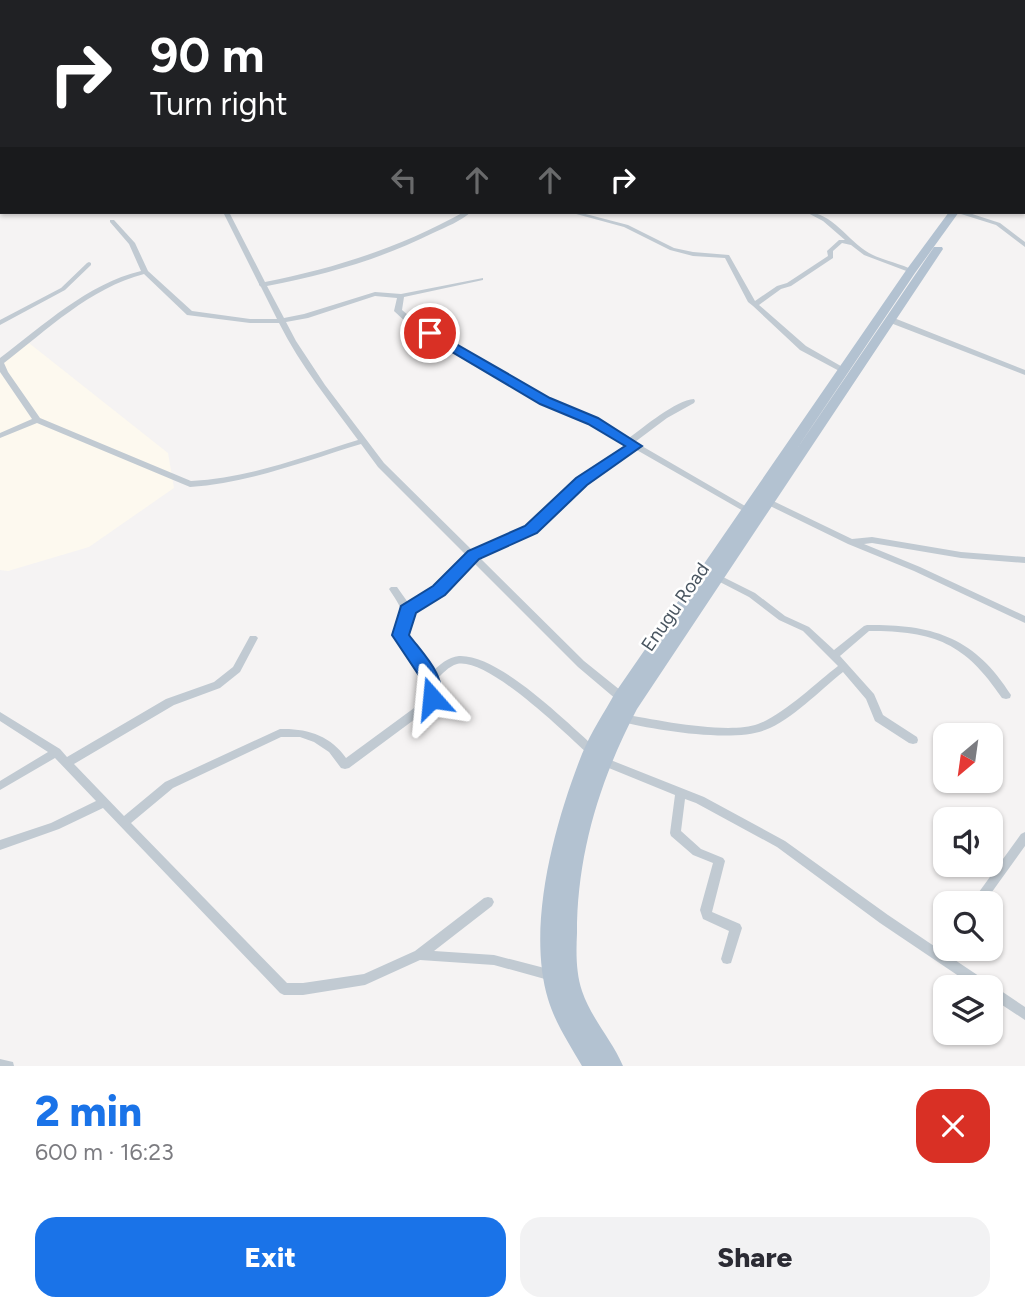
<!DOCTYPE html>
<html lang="en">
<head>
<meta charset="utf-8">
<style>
	:root { --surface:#fff; --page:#f2f2f3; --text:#2b2b33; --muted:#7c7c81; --accent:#1a73e8 }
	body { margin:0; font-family:Figtree,sans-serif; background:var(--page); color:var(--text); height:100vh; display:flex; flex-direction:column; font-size:26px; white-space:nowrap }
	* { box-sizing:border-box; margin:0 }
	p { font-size:23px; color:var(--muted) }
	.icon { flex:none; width:38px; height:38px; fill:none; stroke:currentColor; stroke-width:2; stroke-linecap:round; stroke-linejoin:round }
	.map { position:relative; height:1066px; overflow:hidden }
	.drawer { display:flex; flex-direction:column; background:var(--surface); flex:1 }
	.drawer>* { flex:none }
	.guide { position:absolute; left:0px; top:0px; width:1026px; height:214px; box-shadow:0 2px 5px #0004; background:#202124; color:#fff; overflow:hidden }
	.needle { width:46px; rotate:209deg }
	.buttons { position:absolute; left:933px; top:723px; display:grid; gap:14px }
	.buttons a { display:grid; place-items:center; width:70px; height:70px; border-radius:14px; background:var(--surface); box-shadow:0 2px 5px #0004; font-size:35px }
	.pin { position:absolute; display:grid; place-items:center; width:60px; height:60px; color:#fff; margin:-30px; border:4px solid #fff; border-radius:50%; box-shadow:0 2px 7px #0007 }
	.me { position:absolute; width:77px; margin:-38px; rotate:342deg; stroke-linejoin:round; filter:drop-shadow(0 0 5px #0008) }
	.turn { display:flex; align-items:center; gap:24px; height:147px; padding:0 35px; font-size:32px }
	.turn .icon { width:91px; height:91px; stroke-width:2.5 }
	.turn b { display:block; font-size:49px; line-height:60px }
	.lanes { display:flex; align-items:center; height:66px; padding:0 35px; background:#0003; justify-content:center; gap:35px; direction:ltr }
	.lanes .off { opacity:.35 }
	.round { display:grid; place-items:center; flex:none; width:74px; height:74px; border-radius:21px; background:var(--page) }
	.overview { display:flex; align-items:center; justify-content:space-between; height:119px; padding:0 35px }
	h1 { font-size:42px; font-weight:800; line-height:52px; color:var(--accent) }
	.action { display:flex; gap:14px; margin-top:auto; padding:14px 35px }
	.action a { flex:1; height:80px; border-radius:21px; background:var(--accent); color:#fff; font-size:28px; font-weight:800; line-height:80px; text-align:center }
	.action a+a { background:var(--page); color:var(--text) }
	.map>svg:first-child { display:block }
</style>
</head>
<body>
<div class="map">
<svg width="1025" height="1066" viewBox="0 0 1025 1066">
	<rect width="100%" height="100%" fill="#f5f3f3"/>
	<path fill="#fdf9ef" d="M29 343 168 453 174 488 89 547 8 571 0 570V359Z"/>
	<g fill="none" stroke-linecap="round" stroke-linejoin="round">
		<path fill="#c1cad2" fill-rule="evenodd" d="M69 0H73L74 2H69Z
			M172 0H176V2H171Z
			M693 0H702L707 2H697Z
			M791 0H796L798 2H792Z
			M0 41H2V44L0 45Z
			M0 58 2 59V64L0 63Z
			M0 133 2 134V140L0 139Z
			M0 148H2V152H0Z
			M223 212H229L265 282C336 268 401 247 464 212H471C461 221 446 227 433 233 381 259 325 275 267 286L284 318 304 314 375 292 401 294 483 278V280L404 297 402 310 414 320 548 399 596 419 629 438C644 427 676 400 694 399L695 401 694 403 667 418 635 442 752 510 748 513 745 512 635 449 584 484 534 531 478 556 584 661 625 694 626 697 625 700 621 701 617 700 578 667 472 561 442 592 411 612 405 635 432 672C439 665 448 657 459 656 499 654 566 722 596 748L597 751 596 754 592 755 588 754C565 733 488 657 457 664 449 666 441 675 436 680L435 702 434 705 349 768 345 769 341 768 329 752 314 742 300 737H281L173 788 131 823 287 983H303L364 974 415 951 484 898 488 897 492 898 494 902 492 906 434 951 494 955 556 971 558 975 556 979 552 981 494 965 420 960 365 985 303 995H284L280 993 103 808 59 829 0 850V840L51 823 96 801 55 758 0 790V781L48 752 0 721V712L60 749 67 757 166 699 214 682 233 667 250 636H256L258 638 240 672 220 688 174 705 74 764 124 816 165 782 280 729C307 728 331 736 346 758L425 700 426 680 395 635C402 608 405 613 389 589L391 587H397L409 604 436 588 467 556 378 467 361 444C305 461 249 483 190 487L37 423 0 438V433L32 419 0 372V358C44 325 87 284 141 271L129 244 110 222V220H114L135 243 148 271 192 311 250 319H277L261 287 259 285V284ZM144 274 187 315 250 323H279C300 365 330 402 358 440 303 457 249 478 191 481L40 418 8 372 4 363C47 330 90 288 144 274ZM375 296 397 298 394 311 408 324 542 403 590 423 629 445 578 480 528 527 473 551 384 463 325 385 296 341 286 322 308 318Z
			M569 212H578L628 225 674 248 693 252 729 255 755 301 777 286 787 283 828 256 827 251 839 240H845L823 221 806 212C832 212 848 241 869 253 883 261 901 263 914 271L911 273 909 272 864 255 851 245 842 243 833 251V258L791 286 781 289 759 305 806 346 846 369 847 371 846 373H843L800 350 753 306 748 302 725 258 693 256 670 250 624 227Z
			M961 212H966L1000 223 1025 242V247L996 225 961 214Z
			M89 262 91 263V265L65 290 0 325V320L61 288 87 263Z
			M888 318H894L1025 370V375L888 322Z
			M769 499 852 539 872 537 961 552 1025 557V563L961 558 872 543 864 544 920 567 1025 616V623L914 571 848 544 766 504 765 502Z
			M719 575 755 593 785 616 809 627 834 650 864 626 867 625C932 624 975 637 1011 695L1010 698 1006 699 1002 698C965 643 935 631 869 631L840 656 874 694 883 715 917 737 918 740 917 743 913 744 909 743 875 721 866 699 843 672C820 690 792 720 765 730 732 743 653 730 619 721L618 718 619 715 623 714C656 720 728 735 758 724 783 715 816 683 838 666L803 631 779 620 749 597 716 580 714 578Z
			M603 757 704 797 785 841 888 915 937 948 941 942 945 941V948H950L946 954 1025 1007V1020L990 997V987H975L880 923 777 847 696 803 685 799 681 831 701 849 723 858 725 861 712 912 740 924 742 928 731 963 727 964 723 963 721 959 729 931 703 919 700 910 713 863 693 855 671 836 670 833 675 795 599 764 598 761 599 758Z
			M1025 832V846L984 903H971L1021 834Z
			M0 1059 13 1062 14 1066H0Z"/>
		<path fill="#c1cbd6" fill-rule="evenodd" d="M1024 85H1025V90H1024Z"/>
		<path fill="#b3c2d1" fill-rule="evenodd" d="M1025 76V85L1024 86V77Z
			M949 212H959L915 273 794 453 934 247H942L943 249 637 709C600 779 577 854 577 933 576 953 576 973 582 991 591 1018 612 1040 623 1066H582C570 1045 555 1023 548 999 526 926 555 822 582 754 591 732 604 713 615 693L907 269Z"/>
	</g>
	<path fill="#1a73e8" stroke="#114b97" stroke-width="2" d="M430 329 550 398 598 418 642 446 587 485 537 533 479 559 445 595 416 613 409 635C422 653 450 679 438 702H425L422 680 392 635 401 606 433 586 468 551 525 526 576 478 625 446 588 424 540 404 425 336 423 333Z"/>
	<g text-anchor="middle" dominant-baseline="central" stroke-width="5" stroke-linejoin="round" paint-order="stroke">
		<g font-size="19" fill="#4a5661" stroke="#fff">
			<text transform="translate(675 607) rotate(-55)">Enugu Road</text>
		</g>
	</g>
</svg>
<div class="buttons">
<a><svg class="needle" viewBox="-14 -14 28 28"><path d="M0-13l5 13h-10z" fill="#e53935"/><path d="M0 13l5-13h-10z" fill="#7c7c81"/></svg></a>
<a><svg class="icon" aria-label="sound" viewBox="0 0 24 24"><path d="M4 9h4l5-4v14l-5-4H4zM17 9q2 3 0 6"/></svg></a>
<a><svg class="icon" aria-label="search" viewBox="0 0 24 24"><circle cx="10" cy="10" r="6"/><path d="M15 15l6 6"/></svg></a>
<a><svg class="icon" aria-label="layers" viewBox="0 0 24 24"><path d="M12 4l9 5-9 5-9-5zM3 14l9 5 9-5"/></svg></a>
</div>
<div class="pin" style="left:430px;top:333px;background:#d93025"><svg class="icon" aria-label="arrive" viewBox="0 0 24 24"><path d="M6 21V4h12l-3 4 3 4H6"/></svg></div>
<svg class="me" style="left:432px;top:698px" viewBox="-20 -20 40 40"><path d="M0-17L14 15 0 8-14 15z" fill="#1a73e8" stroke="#fff" stroke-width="4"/></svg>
<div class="guide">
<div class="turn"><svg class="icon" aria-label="right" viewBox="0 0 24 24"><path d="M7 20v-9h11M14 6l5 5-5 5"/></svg><div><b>90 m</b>Turn right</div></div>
<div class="lanes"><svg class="icon off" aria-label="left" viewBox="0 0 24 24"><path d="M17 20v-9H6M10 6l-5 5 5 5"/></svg><svg class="icon off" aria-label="ahead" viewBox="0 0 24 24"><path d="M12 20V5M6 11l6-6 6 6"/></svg><svg class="icon off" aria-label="ahead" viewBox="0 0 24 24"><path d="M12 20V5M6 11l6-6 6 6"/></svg><svg class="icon" aria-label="right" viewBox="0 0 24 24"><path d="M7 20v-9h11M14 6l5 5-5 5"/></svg></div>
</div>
</div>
<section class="drawer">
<div class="overview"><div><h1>2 min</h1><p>600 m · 16:23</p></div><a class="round" style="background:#d93025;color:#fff"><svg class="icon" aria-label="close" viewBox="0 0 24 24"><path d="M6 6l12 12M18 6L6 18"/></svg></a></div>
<div class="action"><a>Exit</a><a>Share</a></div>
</section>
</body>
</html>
